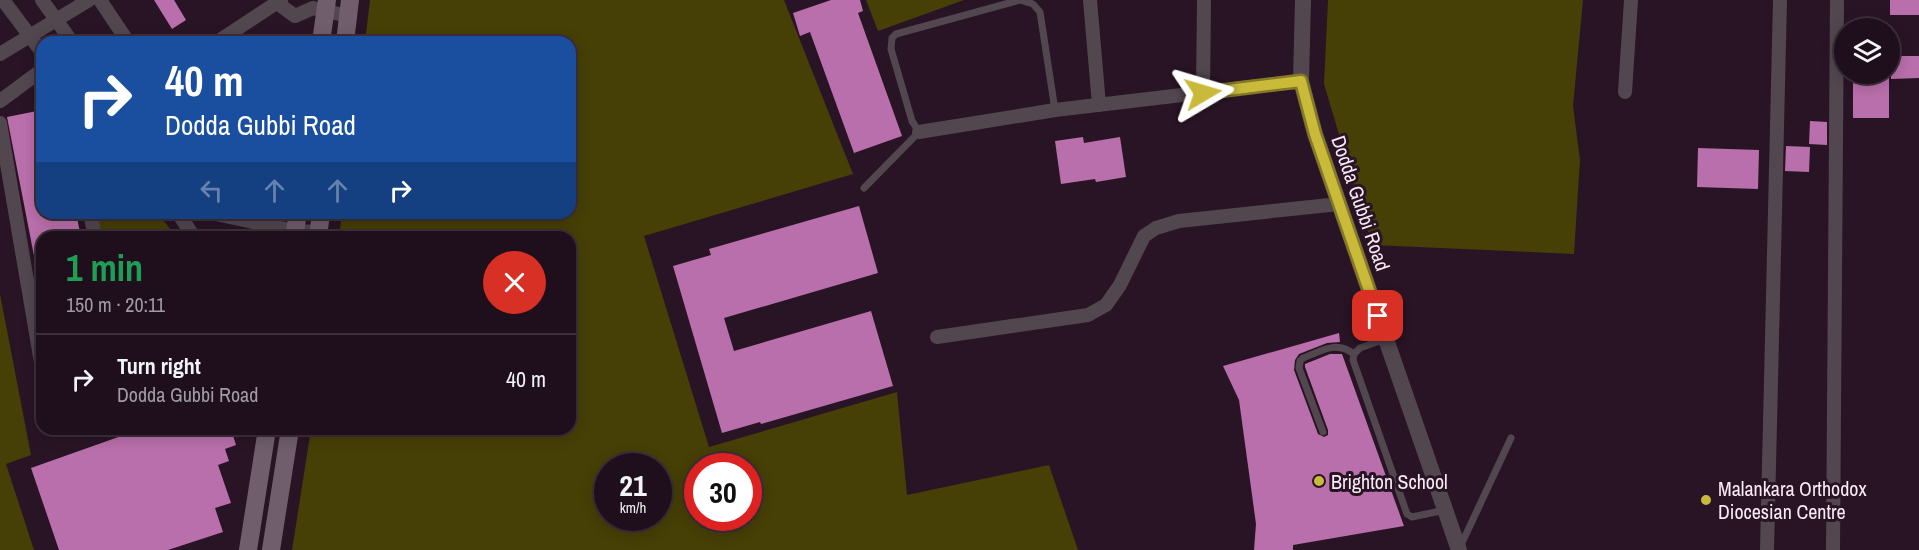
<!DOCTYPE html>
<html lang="en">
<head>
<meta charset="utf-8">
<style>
	:root { --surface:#1f0f1c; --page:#2c1d29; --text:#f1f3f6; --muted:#a19ca3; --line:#3c2f3b }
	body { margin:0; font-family:"Archivo Narrow",sans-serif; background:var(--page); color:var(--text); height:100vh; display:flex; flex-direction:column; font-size:22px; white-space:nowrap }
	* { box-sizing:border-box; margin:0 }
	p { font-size:20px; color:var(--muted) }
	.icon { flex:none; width:33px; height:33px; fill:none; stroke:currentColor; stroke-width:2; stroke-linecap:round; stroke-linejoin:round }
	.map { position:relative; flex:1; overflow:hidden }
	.drawer { position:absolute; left:36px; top:231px; width:540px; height:204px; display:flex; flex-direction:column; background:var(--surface); border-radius:18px; box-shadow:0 3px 15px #0003,0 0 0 2px var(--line) }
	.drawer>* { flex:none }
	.guide { position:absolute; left:36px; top:36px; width:540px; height:183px; border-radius:18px; box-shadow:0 3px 15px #0003,0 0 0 2px var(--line); background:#1a4fa0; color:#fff; overflow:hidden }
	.fabs { position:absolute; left:1834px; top:18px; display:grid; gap:12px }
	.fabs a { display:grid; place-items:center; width:66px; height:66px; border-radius:50%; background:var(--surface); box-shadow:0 3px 15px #0003,0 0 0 2px var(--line); font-size:30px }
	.speed { position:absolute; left:594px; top:453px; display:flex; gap:12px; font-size:30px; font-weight:700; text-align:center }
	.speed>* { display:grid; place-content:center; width:78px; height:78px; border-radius:50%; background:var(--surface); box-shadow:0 3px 15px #0003,0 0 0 2px var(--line); line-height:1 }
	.speed small { font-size:15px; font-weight:400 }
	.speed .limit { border:9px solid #d22; background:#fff; color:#111 }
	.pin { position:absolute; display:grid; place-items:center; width:51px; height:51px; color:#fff; margin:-26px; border-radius:12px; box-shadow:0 3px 9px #0006 }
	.me { position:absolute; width:66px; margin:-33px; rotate:83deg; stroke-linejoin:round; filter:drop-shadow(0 0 4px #0008) }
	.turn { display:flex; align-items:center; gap:21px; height:126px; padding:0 30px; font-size:27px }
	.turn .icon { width:78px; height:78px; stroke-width:2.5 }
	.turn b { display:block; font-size:42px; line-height:51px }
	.lanes { display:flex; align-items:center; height:57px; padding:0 30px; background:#0003; justify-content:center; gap:30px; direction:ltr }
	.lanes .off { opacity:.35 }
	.round { display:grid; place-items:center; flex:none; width:63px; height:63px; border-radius:32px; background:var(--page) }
	.head { display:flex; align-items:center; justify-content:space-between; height:102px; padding:0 30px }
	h1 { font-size:36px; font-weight:800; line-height:45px; color:#1e9e55 }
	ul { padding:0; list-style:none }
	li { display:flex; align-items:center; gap:18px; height:90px; padding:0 30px; border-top:2px solid var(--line) }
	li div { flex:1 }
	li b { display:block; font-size:22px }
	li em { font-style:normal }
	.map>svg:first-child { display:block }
</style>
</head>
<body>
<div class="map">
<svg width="1919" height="550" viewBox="0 0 1919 550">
	<rect width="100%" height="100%" fill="#291425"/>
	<path fill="#463f06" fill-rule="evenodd" d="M370 0H784L853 174 644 236 709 447 897 392 907 495 1049 465 1078 550H292L311 429H570V237H339L342 213H570V42H365ZM608 466H658V518H608ZM748 466V518H698V466Z
		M866 0H964L878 31Z
		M1328 0H1583L1573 106 1580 160 1574 254 1372 245 1324 84Z
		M95 213H157L177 237H99Z
		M0 294 31 455 6 464 34 550H0Z"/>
	<path fill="#b96fab" d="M154 0H174L186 20 172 29Z
		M831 0H860L863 11 858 13 902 136 854 153 810 32 800 36 793 13Z
		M1890 0H1919V15H1890Z
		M1891 56H1919V78L1891 79Z
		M1889 78V118H1853V79Z
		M42 110V213H76L81 237H42V266H36L7 117Z
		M1810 121 1827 122V145L1809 144Z
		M1083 137 1084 143 1120 137 1126 177 1096 182 1095 179 1061 184 1055 141Z
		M1786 146 1810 147 1809 172 1785 171Z
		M1698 148 1759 150 1758 189 1697 187Z
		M859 206 878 273 724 318 734 351 871 311 893 386 761 424 760 422 722 433 673 266 711 255 709 249Z
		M1339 333 1340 342 1327 343 1299 354 1295 360 1294 370 1318 434 1324 437 1328 435V430L1305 367V364L1330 354H1342L1404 526 1293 545V550H1254L1256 524 1239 400 1223 366Z
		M141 429H231L236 445 225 449 229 461 218 465 231 503 215 508 223 532 168 550H59L31 468Z"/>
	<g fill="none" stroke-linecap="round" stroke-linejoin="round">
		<path stroke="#52474f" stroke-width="7" d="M864 188 919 132 912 121 891 49 892 38 896 34 1020 0 1033 4 1040 12 1055 110
			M1385 339 1360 348 1354 354 1353 360 1407 514 1412 517 1445 510
			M1323 432 1299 368 1300 361 1303 358C1322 351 1336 340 1354 354
			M1461 545 1511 438"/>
		<path stroke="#52474f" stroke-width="14" d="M3 0 42 52
			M42 0 72 42
			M100 0 128 42
			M1090 0 1099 105
			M276 2 295 16 313 8 348 16
			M217 42 281 0
			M0 54 89 0
			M1625 92 1631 0
			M1203 93 1204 0
			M0 101 42 70
			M0 123 42 368
			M919 132 1055 110 1301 81
			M90 213 95 237
			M178 213 194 237
			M211 213 295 231 319 232
			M937 337 1088 315 1106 305 1120 285 1144 236 1156 228 1179 221 1339 204
			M1767 550 1780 0
			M1833 550 1837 0"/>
		<path stroke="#52474f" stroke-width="16" d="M1303 0 1301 81 1315 134 1459 550"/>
		<path stroke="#705e6c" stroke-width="18" d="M321 42 327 0
			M345 42 350 0
			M294 237 298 213
			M318 237 321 213
			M248 550 267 429
			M271 550 290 429"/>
	</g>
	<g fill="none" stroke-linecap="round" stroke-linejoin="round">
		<g stroke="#837926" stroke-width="15">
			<path id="route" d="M1203 93 1301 81 1315 134 1378 316"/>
		</g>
		<use href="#route" stroke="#caba3a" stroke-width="10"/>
	</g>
	<g fill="#caba3a" stroke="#291425" stroke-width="2">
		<circle cx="1319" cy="481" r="6"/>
		<circle cx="1706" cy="500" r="6"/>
	</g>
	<g text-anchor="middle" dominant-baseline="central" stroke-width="6" stroke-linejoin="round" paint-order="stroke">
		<g font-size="20" fill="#faebf6" stroke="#291425">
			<text transform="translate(1361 203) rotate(71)">Dodda Gubbi Road</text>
		</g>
		<g font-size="20" fill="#faebf6" stroke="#291425" text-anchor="start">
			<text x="1331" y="481">Brighton School</text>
			<text x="1718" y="488">Malankara Orthodox<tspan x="1718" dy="23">Diocesian Centre</tspan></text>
		</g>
	</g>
</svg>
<div class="fabs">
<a><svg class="icon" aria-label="layers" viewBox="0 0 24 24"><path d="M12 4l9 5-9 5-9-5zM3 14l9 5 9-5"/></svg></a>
</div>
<div class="speed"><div>21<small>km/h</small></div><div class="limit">30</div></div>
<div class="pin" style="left:1378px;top:316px;background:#d93025"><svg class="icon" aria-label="arrive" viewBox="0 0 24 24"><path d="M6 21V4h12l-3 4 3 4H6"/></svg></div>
<svg class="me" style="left:1203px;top:93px" viewBox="-20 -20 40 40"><path d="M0-17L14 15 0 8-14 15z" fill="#caba3a" stroke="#fff" stroke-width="4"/></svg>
<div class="guide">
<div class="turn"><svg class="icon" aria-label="right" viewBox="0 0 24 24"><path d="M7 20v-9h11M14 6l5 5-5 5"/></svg><div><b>40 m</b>Dodda Gubbi Road</div></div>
<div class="lanes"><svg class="icon off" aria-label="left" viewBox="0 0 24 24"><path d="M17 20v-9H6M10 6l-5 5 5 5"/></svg><svg class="icon off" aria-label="ahead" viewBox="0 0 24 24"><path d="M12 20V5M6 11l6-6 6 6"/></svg><svg class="icon off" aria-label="ahead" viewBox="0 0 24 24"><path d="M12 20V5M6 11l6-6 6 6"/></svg><svg class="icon" aria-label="right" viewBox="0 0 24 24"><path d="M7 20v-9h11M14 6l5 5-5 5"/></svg></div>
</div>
<section class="drawer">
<div class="head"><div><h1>1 min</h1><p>150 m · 20:11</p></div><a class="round" style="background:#d93025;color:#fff"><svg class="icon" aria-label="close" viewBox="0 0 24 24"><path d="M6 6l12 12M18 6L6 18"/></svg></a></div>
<ul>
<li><svg class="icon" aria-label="right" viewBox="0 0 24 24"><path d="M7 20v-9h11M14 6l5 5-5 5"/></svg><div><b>Turn right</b><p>Dodda Gubbi Road</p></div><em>40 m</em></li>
</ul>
</section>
</div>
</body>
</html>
